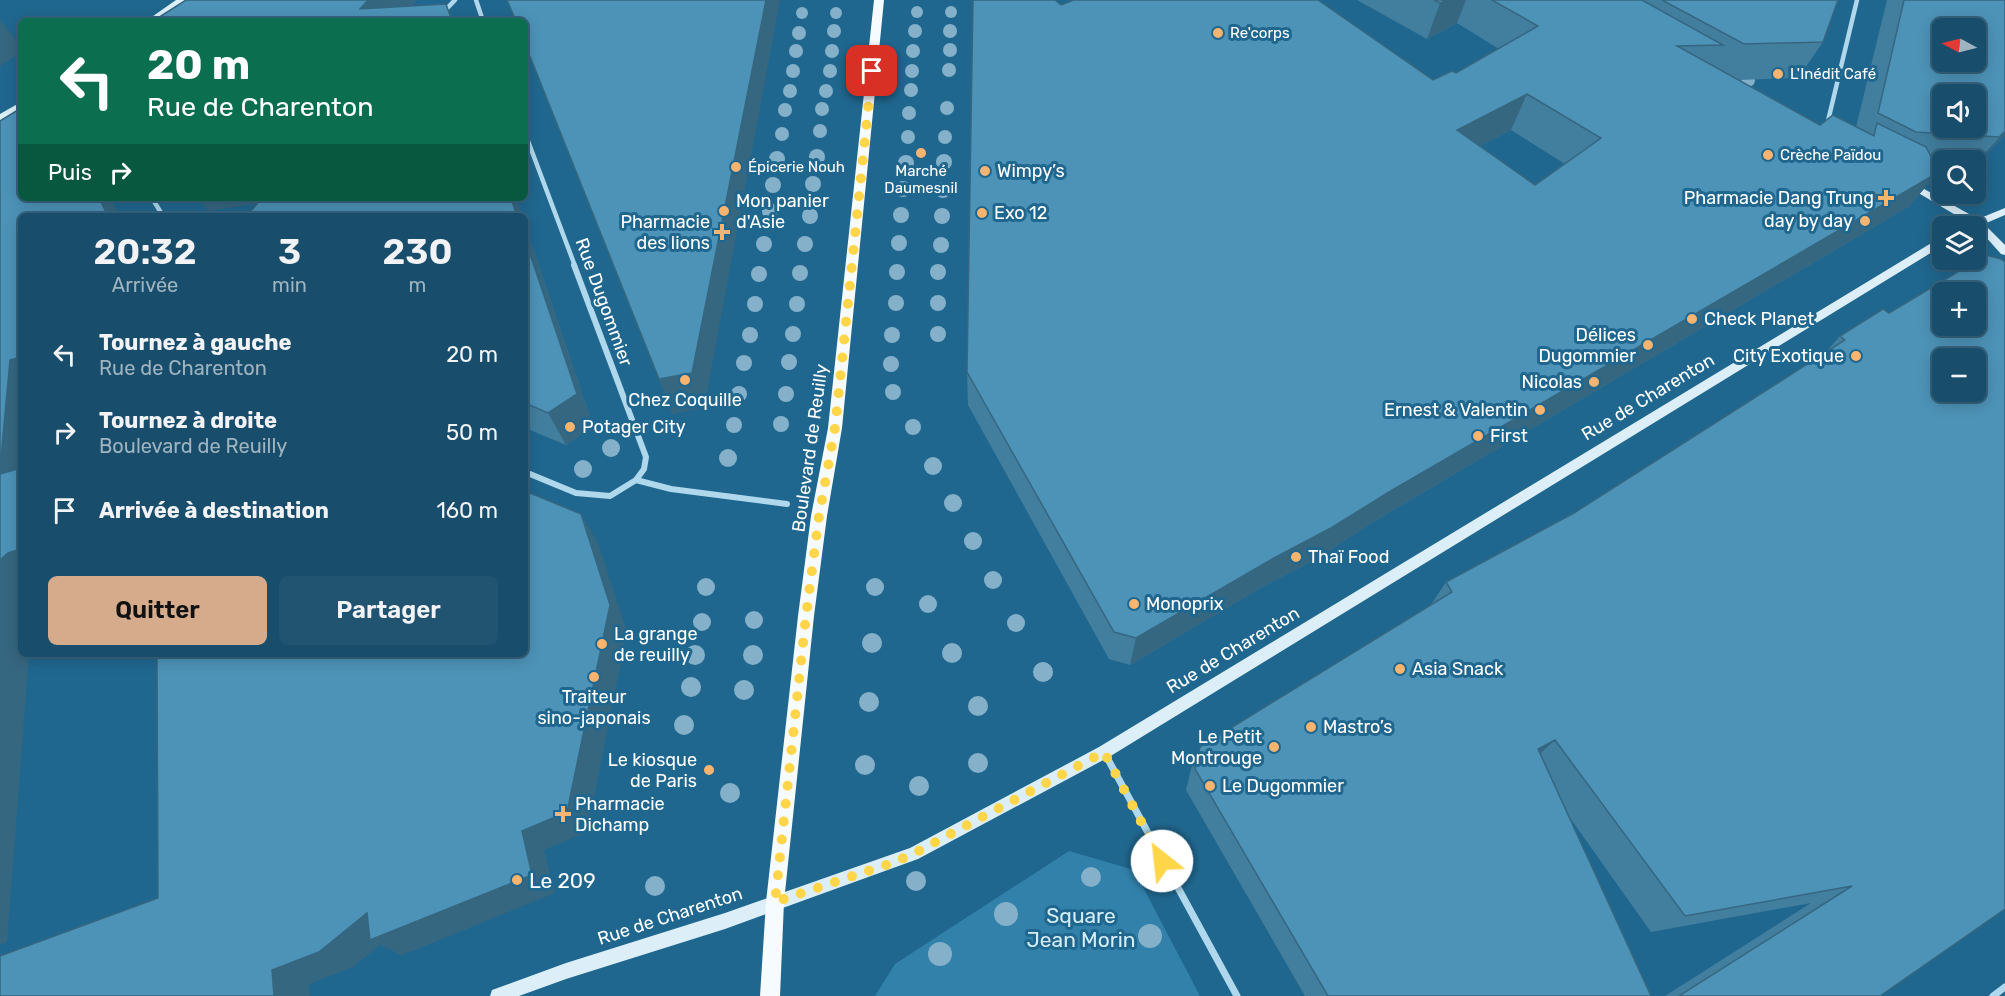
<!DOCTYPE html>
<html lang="fr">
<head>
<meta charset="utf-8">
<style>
	:root { --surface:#184d6b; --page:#215471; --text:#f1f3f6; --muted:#9fb4c1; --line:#36647e; --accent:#d6ab8b }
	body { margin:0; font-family:Rubik,sans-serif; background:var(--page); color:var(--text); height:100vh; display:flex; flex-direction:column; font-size:22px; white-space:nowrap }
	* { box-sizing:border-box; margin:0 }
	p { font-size:20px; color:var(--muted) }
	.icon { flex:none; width:33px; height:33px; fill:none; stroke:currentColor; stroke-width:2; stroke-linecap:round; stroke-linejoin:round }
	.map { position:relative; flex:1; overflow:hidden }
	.panel { position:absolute; left:18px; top:213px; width:510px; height:444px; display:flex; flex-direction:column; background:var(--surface); border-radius:9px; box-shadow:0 3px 15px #0003,0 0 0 2px var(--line) }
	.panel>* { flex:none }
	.guide { position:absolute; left:18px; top:18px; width:510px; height:183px; border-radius:9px; box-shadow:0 3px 15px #0003,0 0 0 2px var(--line); background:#0b6e4f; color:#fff; overflow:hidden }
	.needle { width:39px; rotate:277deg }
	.fabs { position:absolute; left:1932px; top:18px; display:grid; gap:12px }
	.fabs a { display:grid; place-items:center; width:54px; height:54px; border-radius:9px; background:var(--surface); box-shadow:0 3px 15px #0003,0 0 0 2px var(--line); font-size:30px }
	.pin { position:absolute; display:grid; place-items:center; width:51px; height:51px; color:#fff; margin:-26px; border-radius:12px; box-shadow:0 3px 9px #0006 }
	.me { position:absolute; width:66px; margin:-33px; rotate:331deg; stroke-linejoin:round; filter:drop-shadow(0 0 4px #0008) }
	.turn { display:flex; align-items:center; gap:21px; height:126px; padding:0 30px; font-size:27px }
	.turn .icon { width:78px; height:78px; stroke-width:2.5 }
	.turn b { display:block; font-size:42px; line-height:51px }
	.then { display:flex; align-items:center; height:57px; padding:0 30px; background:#0003; gap:12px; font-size:22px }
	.eta { display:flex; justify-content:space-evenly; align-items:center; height:102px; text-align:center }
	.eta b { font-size:36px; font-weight:600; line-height:42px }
	.button { display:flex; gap:12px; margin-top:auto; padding:12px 30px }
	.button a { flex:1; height:69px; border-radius:9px; background:var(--accent); color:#111; font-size:24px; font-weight:600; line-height:69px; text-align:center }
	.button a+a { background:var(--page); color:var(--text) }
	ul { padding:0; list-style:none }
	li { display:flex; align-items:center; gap:18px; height:78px; padding:0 30px }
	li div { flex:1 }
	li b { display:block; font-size:22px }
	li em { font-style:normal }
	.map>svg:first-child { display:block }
</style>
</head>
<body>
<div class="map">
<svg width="2005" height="996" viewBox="0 0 2005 996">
	<rect width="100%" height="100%" fill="#20678f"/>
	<path fill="#3181aa" d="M1069 851 1134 870 1200 996H875L895 964Z"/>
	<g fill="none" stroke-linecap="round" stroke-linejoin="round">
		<path stroke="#afd8ec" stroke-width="4.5" d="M476 0 483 21
			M435 21 455 0
			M1827 125 1857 0
			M525 133 575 266
			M152 198 163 216"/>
		<path stroke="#afd8ec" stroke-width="6" d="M525 472 576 493 610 496 636 480 644 469 646 457 574 265
			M636 480 671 489 787 504"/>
		<path stroke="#afd8ec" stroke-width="7" d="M1104 752 1237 996
			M1993 996 2005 987"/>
		<path fill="#dceff9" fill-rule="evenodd" d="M176 0H186L156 21H146Z
			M21 102V109L0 121V114Z
			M1908 180 1978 219 2005 208V215L1984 224 2005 245V255L2001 254 1976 226H1966L1969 223 1905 185V181Z
			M1938 239H1942V246L1109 757 918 859 725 929 566 979 519 996H490L492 990 566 963 725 913 910 848 1099 747Z"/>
		<path fill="#f5fbff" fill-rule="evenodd" d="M874 0H884L842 428 827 516 814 616 784 902 780 996H760L766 902 798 616 811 516 828 428Z"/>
	</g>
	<g fill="#84b1c9">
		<circle cx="917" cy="12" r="6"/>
		<circle cx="951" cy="12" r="6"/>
		<circle cx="802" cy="13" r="6"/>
		<circle cx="836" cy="13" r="6"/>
		<circle cx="834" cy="31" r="7"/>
		<circle cx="915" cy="31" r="7"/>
		<circle cx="950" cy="31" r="7"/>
		<circle cx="799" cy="33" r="7"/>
		<circle cx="950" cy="50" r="7"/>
		<circle cx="796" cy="51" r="7"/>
		<circle cx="832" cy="51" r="7"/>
		<circle cx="913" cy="51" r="7"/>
		<circle cx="949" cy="70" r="7"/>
		<circle cx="793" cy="71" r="7"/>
		<circle cx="830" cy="71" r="7"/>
		<circle cx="912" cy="71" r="7"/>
		<circle cx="1748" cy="80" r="7"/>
		<circle cx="911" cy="90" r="7"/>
		<circle cx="790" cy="91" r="7"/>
		<circle cx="826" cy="91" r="7"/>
		<circle cx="947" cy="108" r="7"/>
		<circle cx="822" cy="109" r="7"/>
		<circle cx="785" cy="110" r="7"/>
		<circle cx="909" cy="113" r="7"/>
		<circle cx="820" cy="131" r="7"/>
		<circle cx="782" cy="134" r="7"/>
		<circle cx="908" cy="137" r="7"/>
		<circle cx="945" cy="137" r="7"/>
		<circle cx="817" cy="157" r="8"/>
		<circle cx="777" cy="159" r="8"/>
		<circle cx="944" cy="162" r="8"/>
		<circle cx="906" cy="163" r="8"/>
		<circle cx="813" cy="184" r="8"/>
		<circle cx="773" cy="185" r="8"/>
		<circle cx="903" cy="189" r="8"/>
		<circle cx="943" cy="190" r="8"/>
		<circle cx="770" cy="211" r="8"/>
		<circle cx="901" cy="215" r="8"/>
		<circle cx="810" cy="216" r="8"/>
		<circle cx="942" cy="216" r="8"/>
		<circle cx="899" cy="243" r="8"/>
		<circle cx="764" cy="244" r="8"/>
		<circle cx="805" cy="244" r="8"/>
		<circle cx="941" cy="245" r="8"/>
		<circle cx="897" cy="272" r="8"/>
		<circle cx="938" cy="272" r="8"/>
		<circle cx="800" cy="273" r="8"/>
		<circle cx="759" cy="274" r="8"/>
		<circle cx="896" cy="303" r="8"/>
		<circle cx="938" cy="303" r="8"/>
		<circle cx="755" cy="304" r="8"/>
		<circle cx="797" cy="304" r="8"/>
		<circle cx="793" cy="334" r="8"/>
		<circle cx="938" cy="334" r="8"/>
		<circle cx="750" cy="335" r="8"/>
		<circle cx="892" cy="335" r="8"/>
		<circle cx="789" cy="362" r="8"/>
		<circle cx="744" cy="363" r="8"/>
		<circle cx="891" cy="364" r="8"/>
		<circle cx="893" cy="392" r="8"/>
		<circle cx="739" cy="394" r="8"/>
		<circle cx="786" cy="394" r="8"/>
		<circle cx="781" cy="424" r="8"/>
		<circle cx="734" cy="425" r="8"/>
		<circle cx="913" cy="427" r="8"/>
		<circle cx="611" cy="448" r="9"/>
		<circle cx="728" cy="458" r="9"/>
		<circle cx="933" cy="466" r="9"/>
		<circle cx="583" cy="469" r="9"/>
		<circle cx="953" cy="503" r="9"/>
		<circle cx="973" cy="541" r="9"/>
		<circle cx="993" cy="580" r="9"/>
		<circle cx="706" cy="587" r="9"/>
		<circle cx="875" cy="587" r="9"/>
		<circle cx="928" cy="604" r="9"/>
		<circle cx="754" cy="620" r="9"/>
		<circle cx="702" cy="622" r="9"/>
		<circle cx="1016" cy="623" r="9"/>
		<circle cx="872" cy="643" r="10"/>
		<circle cx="952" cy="653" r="10"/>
		<circle cx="695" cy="655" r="10"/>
		<circle cx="753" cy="655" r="10"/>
		<circle cx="1043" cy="672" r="10"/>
		<circle cx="691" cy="687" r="10"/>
		<circle cx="744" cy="690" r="10"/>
		<circle cx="869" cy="702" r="10"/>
		<circle cx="978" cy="706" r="10"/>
		<circle cx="684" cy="725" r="10"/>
		<circle cx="978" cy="763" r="10"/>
		<circle cx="865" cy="765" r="10"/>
		<circle cx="919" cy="786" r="10"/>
		<circle cx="730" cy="793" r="10"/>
		<circle cx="1091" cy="877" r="10"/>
		<circle cx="916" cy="881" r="10"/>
		<circle cx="655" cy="886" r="10"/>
		<circle cx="1006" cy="914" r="12"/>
		<circle cx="1150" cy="936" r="12"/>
		<circle cx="940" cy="954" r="12"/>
	</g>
	<path fill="#427e9e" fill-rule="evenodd" d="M1357 0H1838L1823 42 1798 78 1738 80 1820 125 1856 127 1887 0H2005V135L1976 164V160H1942V170L1938 169 1939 172 1908 207 1373 522 1318 558 1262 587 1130 665 1109 659 968 405 967 372 1061 5 1433 80 1456 73 1499 49 1457 23 1427 39ZM1511 130 1565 164 1535 185 1480 146Z
		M525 225 593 426 566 445 525 428Z
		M1883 309 1880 996H1665L1811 903 1651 932 1570 818 1651 996H1305L1186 790 1191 769 1200 747 1430 606 1446 582 1574 513 1825 353 1840 336Z"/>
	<path fill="#366781" d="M368 0H417L399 21 360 9Z
		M766 0H780L704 408 672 414 659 379Z
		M1447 0H1466L1457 23 1427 39 1440 3Z
		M0 20 21 46V53L0 66Z
		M1527 94 1511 130 1442 166 1457 130Z
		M2005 131V135L1976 164V163Z
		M1939 172 1908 207 1373 522 1318 558 1262 587 1130 665 1136 638Z
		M99 198H110L119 216H108Z
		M198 198H271L267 202 208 211Z
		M511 198H516L522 216H517Z
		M525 225 593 426 566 445 548 413 525 239Z
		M21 357V491L0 475 10 360Z
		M581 514 598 543 627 632 587 832 544 850 555 893 402 955 380 945 353 967 309 984 310 996H274L272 970 367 913 522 831Z
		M21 549V654H29L7 942 0 945V560L8 553Z
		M1555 740 1530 763 1538 749Z"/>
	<path fill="#4d93b8" stroke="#366781" stroke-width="1.5" fill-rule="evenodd" d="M186 0H368L360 9 446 4 452 21H153Z
		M507 0H766L692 373 659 379 525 44V21H516Z
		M973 0H1055L1061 5 1074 0H1318L1433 80 1452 71 1456 73 1538 26 1492 0H1642L1723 45 1677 46 1820 125 1833 115 1874 136 1877 123 1926 147 1939 172 1389 492 1331 528 1274 558 1136 638 1114 632 967 372ZM1527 94 1601 138 1535 185 1457 130Z
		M1434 0H1447L1440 3Z
		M1662 0H1838L1823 42 1744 44Z
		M1904 0H2005V131L1999 137 1916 132 1878 113ZM1942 28H1976V62H1942ZM1942 94H1976V128H1942Z
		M21 108V198H99L108 216H21V357L10 360 0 468V121Z
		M262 198H511L517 216H247Z
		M525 239 577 394 548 413 525 403Z
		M1986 255 2001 259 2005 262V909L1880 996H1679L1852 886 1685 916 1555 740 1538 749 1651 996H1328L1195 769 1200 747 1452 592 1446 582 1574 513 1845 340 1840 336 1883 309 1889 313ZM1942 292H1976V326H1942ZM1942 358H1976V392H1942Z
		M21 468V549L8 553 0 560V474Z
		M525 491 581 514 610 605 567 812 522 831 532 875 370 940 367 913 319 952 272 970 274 996H0V956L158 898 157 654H525Z"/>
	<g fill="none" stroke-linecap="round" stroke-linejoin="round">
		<path stroke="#ffd54a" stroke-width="10" stroke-dasharray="0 18" d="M872 71 835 428 819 516 806 616 775 902 892 863 913 854 1104 752 1162 861"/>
	</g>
	<g fill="#f9b570" stroke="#20678f" stroke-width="2">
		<circle cx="1218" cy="33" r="6"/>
		<circle cx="1778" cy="74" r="6"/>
		<circle cx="921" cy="153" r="6"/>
		<circle cx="1768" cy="155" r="6"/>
		<circle cx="736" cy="167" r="6"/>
		<circle cx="985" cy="171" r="6"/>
		<path d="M1883 189h6v6h6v6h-6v6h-6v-6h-6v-6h6z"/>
		<circle cx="724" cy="211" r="6"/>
		<circle cx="982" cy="213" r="6"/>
		<circle cx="1865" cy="221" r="6"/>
		<path d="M719 223h6v6h6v6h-6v6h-6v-6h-6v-6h6z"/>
		<circle cx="1692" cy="319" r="6"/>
		<circle cx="1648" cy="345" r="6"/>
		<circle cx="1856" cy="356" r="6"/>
		<circle cx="685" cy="380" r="6"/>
		<circle cx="1594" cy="382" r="6"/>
		<circle cx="1540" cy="410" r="6"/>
		<circle cx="570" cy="427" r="6"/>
		<circle cx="1478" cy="436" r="6"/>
		<circle cx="1296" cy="557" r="6"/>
		<circle cx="1134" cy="604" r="6"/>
		<circle cx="602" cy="644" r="6"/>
		<circle cx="1400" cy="669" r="6"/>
		<circle cx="594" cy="677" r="6"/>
		<circle cx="1311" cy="727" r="6"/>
		<circle cx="1274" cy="747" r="6"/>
		<circle cx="709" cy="770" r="6"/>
		<circle cx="1210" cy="786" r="6"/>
		<path d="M560 805h6v6h6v6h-6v6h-6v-6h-6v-6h6z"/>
		<circle cx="517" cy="880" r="6"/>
	</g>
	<g text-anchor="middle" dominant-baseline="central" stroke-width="6" stroke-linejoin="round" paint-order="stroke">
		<g font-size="15" fill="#fff" stroke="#20678f" text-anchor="start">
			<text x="1230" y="33">Re'corps</text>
			<text x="1790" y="74">L'Inédit Café</text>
			<text x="1780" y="155">Crèche Païdou</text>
			<text x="748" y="167">Épicerie Nouh</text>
			<text x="921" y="171" text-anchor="middle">Marché<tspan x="921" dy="17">Daumesnil</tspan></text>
		</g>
		<g font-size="18" fill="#fff" stroke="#20678f" text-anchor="start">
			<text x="997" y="171">Wimpy’s</text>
			<text x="1874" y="198" text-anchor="end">Pharmacie Dang Trung</text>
			<text x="736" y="201">Mon panier<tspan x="736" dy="21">d'Asie</tspan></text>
			<text x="994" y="213">Exo 12</text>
			<text x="1853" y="221" text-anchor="end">day by day</text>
			<text x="710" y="222" text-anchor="end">Pharmacie<tspan x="710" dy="21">des lions</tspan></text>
			<text x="1704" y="319">Check Planet</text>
			<text x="1636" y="335" text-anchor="end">Délices<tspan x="1636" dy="21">Dugommier</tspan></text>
			<text x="1844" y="356" text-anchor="end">City Exotique</text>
			<text x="1582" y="382" text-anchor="end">Nicolas</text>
			<text x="685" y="400" text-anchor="middle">Chez Coquille</text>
			<text x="1528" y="410" text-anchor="end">Ernest &amp; Valentin</text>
			<text x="582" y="427">Potager City</text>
			<text x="1490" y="436">First</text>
			<text x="1308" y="557">Thaï Food</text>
			<text x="1146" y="604">Monoprix</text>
			<text x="614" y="634">La grange<tspan x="614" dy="21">de reuilly</tspan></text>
			<text x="1412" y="669">Asia Snack</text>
			<text x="594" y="697" text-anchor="middle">Traiteur<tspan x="594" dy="21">sino-japonais</tspan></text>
			<text x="1323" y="727">Mastro’s</text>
			<text x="1262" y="737" text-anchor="end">Le Petit<tspan x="1262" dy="21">Montrouge</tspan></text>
			<text x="697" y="760" text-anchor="end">Le kiosque<tspan x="697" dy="21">de Paris</tspan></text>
			<text x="1222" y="786">Le Dugommier</text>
			<text x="575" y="804">Pharmacie<tspan x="575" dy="21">Dichamp</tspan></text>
		</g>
		<g font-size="18" fill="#fff" stroke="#20678f">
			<text transform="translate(604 302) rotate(70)">Rue Dugommier</text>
			<text transform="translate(1648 397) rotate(-31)">Rue de Charenton</text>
			<text transform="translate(810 448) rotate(-82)">Boulevard de Reuilly</text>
			<text transform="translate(1233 650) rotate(-31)">Rue de Charenton</text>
			<text transform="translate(670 916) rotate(-18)">Rue de Charenton</text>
		</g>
		<g font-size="21" fill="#fff" stroke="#20678f" text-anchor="start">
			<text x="529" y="880">Le 209</text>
		</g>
		<g font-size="21" fill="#d5edf9" stroke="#20678f">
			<text x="1081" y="915">Square<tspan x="1081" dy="24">Jean Morin</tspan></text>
		</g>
	</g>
</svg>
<div class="fabs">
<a><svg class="needle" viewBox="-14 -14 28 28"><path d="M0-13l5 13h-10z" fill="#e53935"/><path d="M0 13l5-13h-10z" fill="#9fb4c1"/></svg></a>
<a><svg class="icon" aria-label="sound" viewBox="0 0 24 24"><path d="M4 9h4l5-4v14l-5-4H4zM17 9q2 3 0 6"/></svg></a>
<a><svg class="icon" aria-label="search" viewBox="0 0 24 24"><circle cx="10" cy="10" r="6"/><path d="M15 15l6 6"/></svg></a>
<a><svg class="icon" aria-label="layers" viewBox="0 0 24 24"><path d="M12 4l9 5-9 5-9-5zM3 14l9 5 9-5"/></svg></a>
<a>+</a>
<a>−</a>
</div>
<div class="pin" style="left:872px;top:71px;background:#d93025"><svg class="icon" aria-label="arrive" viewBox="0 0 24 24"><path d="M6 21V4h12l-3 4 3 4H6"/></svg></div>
<svg class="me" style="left:1162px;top:861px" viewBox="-20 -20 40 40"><circle r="19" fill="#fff"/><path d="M0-13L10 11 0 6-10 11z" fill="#ffd54a"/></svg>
<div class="guide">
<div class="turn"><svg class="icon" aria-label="left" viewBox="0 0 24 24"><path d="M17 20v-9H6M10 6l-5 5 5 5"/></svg><div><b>20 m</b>Rue de Charenton</div></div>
<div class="then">Puis<svg class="icon" aria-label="right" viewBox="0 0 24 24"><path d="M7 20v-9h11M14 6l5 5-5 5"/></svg></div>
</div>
<section class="panel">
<div class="eta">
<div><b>20:32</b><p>Arrivée</p></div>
<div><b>3</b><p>min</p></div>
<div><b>230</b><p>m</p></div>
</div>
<ul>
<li><svg class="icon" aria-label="left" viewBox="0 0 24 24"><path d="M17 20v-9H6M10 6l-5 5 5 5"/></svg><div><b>Tournez à gauche</b><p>Rue de Charenton</p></div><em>20 m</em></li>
<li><svg class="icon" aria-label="right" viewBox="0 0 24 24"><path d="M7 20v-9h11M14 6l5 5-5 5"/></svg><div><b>Tournez à droite</b><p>Boulevard de Reuilly</p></div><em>50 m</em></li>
<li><svg class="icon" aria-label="arrive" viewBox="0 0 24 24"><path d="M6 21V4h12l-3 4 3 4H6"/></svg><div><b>Arrivée à destination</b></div><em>160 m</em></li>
</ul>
<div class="button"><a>Quitter</a><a>Partager</a></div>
</section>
</div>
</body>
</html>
